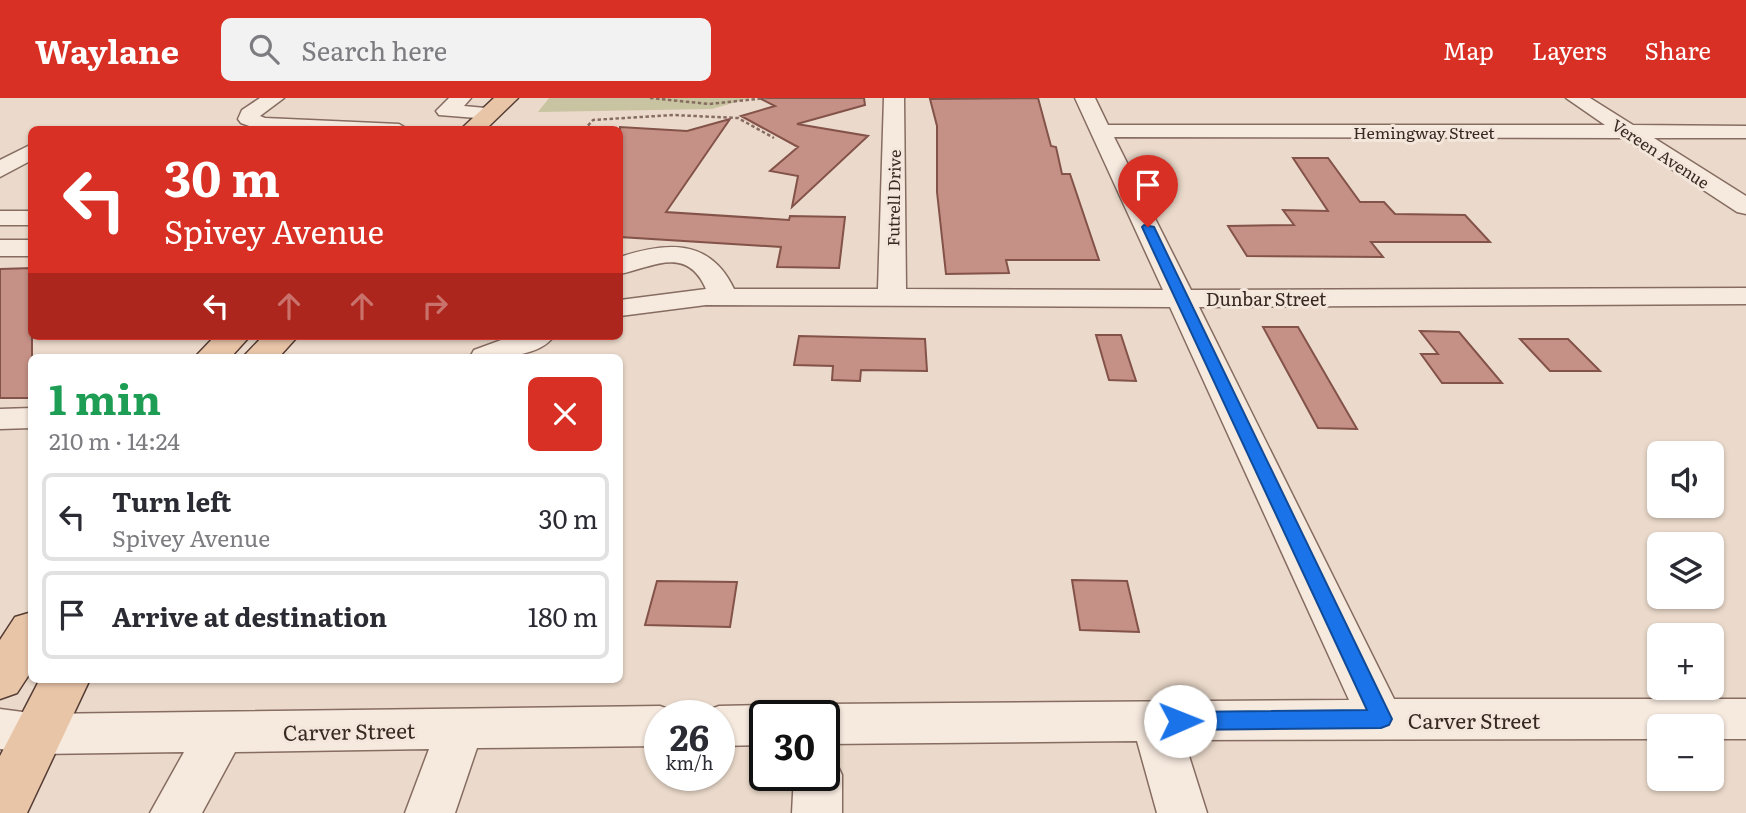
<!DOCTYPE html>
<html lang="en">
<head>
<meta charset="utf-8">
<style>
	:root { --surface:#fff; --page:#f2f2f3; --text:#2b2b33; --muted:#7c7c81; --line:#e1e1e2; --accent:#d93025 }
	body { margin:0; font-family:Literata,serif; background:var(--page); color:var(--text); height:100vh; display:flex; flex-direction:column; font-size:26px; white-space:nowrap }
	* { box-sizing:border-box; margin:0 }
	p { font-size:23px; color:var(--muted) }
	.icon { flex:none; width:38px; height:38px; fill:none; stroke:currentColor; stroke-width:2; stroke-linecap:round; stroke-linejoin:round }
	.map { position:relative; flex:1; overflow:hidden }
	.details { position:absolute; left:28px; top:256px; width:595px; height:329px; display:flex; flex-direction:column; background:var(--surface); border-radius:10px; box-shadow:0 2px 5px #0004 }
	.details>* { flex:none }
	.guide { position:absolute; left:28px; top:28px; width:595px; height:214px; border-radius:10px; box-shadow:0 2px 5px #0004; background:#d93025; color:#fff; overflow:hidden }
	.tools { position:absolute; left:1647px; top:343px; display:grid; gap:14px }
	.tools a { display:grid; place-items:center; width:77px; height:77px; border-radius:10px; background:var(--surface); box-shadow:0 2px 5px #0004; font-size:35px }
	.speed { position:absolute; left:644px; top:602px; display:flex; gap:14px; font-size:35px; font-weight:700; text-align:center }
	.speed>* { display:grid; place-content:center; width:91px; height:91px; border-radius:50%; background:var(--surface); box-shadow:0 2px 5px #0004; line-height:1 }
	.speed small { font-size:18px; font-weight:400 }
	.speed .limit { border:4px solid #111; border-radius:10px; background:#fff; color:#111 }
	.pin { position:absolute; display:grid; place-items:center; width:60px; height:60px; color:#fff; margin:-72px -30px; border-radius:50% 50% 50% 0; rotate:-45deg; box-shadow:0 0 7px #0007 }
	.pin .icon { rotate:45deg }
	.me { position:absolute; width:77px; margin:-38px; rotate:89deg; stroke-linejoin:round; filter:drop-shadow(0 0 5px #0008) }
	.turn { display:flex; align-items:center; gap:24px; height:147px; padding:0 21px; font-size:32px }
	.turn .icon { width:91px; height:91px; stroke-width:2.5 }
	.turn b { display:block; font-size:49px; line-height:60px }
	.lanes { display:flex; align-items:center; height:66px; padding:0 21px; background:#0003; justify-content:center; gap:35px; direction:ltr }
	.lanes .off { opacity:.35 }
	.round { display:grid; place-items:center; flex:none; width:74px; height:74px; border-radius:10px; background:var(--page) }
	.head { display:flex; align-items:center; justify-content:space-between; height:119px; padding:0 21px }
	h1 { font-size:42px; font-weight:700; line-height:52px; color:#1e9e55 }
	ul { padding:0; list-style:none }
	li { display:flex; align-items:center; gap:21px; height:88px; margin:0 14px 10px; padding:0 7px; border:4px solid var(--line); border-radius:10px }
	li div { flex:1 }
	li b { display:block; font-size:26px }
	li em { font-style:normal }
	header { display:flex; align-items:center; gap:42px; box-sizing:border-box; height:98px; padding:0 35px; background:var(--accent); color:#fff }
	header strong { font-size:33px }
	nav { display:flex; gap:38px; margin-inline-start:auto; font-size:24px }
	.search { width:490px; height:63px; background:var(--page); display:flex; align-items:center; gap:18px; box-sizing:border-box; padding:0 24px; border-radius:10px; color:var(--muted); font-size:26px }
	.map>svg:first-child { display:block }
</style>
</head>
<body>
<header>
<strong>Waylane</strong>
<div class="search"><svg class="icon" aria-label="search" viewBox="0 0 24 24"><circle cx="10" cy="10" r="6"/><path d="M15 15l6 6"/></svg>Search here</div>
<nav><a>Map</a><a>Layers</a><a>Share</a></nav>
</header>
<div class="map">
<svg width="1746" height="715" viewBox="0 0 1746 715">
	<rect width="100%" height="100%" fill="#ebdacb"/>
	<path fill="#c8c3a0" d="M549 0H750L712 11 538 14Z"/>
	<path fill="#c59085" stroke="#835249" stroke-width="2" d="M759 0H864L865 7 797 26 868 38 792 109 798 78 770 73 798 49 741 18 775 8Z
		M1038 0 1051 48 1056 49 1062 76H1070L1099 162H1006L1009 175 946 176 937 94V28L930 1Z
		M730 21 666 114 789 122 790 118 845 119 839 170 777 169 781 149 620 139V29L687 33Z
		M1293 60H1328L1360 104H1384L1395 116 1465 117 1490 144H1371L1383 159 1247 158 1228 128 1294 127 1283 112 1328 113Z
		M32 170V300H0V171Z
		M1263 229H1298L1357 331 1318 330Z
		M1420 233 1459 234 1502 285H1442L1421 256H1438Z
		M1096 237H1121L1136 283 1109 282Z
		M799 238 925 241 927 273 861 272 860 283 832 282 833 268 794 267Z
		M1520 241H1568L1600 273H1550Z
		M1072 482 1127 483 1139 534 1080 532Z
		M657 483 737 484 730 529 645 527Z"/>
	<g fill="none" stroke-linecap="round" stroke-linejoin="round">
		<g stroke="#866c61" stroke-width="3">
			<path id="minor" d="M260 0H284L260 18 265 20 399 26 409 32H260L241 25 238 21 242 12Z
				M449 0H471L464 8 496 11 499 15 496 19 489 21 439 17 436 13Z
				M884 0H904L906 191 1163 192 1075 0H1095L1108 27H1605L1566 0H1590L1633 27 1746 28V40H1654L1746 98V116L1737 114 1624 40 1114 39 1191 192 1746 190V206L1199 209 1394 601H1746V641H1712V628H1659V641L1184 642 1207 715H1157L1137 643 824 646V618H805L808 612 824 606 1349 602 1170 209 706 207 620 218V202L706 191C687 147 653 169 620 176V159C666 144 710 140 734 191H878Z
				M32 46V62L0 79V62Z
				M0 113H32V127H0Z
				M0 142H32V158H0Z
				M512 238H554C538 261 494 259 470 259L474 252Z
				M32 310V330L0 331V311Z
				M765 607 781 613 784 618H765V647L719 648V618H701L703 614 719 608Z
				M660 608 676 614 678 618H660V648L477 650 455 715H405L429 651 235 654 202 715H150L184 654 38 656 0 651V611L38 616Z
				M824 658 835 662 842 677V715H792L794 677H824Z"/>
		</g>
		<g stroke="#553c34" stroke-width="3">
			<path id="major" d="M494 0H518L485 32H460Z
				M215 238H250L231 259H195Z
				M263 238H298L279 259H243Z
				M32 514V572L17 595 0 601V542L15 519Z
				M40 581H90L27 715H0V658Z"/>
		</g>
		<path stroke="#866c61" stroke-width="2.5" stroke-dasharray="3.5 2.5" stroke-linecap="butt" d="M650 0 709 6 767 0
			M584 32 593 22 673 17 738 20 774 40"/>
		<use href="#minor" fill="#f6e9de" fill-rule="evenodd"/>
		<use href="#major" fill="#e9c5a8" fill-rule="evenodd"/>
	</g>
	<path fill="#1a73e8" stroke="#114b97" stroke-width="2" d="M1144 127 1154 129 1392 621 1389 627 1381 630 1180 632 1173 629 1169 623 1173 617 1180 614 1367 612 1142 129Z"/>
	<g text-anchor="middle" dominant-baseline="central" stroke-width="6" stroke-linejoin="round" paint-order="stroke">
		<g font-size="16" fill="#382822" stroke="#f3e6da">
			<text x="1424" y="34">Hemingway Street</text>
			<text transform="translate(1661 55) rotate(33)">Vereen Avenue</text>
			<text transform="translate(893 100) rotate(-89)">Futrell Drive</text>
		</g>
		<g font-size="18" fill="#382822" stroke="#f3e6da">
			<text x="1266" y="200">Dunbar Street</text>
		</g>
		<g font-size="21" fill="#382822" stroke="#f3e6da">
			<text x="1474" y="621">Carver Street</text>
			<text transform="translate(349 632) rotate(-1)">Carver Street</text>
		</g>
	</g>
</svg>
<div class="tools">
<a><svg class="icon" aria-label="sound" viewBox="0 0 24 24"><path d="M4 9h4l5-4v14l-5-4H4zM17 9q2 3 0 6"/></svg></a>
<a><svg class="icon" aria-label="layers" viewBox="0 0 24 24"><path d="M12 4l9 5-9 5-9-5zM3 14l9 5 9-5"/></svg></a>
<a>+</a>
<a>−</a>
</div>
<div class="speed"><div>26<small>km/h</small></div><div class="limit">30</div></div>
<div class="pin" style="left:1148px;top:129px;background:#d93025"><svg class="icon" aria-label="arrive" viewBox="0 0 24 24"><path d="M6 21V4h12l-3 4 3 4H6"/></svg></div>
<svg class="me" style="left:1180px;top:623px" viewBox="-20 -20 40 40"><circle r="19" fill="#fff"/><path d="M0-13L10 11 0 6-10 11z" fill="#1a73e8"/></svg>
<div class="guide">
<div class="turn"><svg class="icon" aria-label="left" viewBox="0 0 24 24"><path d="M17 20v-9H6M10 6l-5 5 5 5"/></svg><div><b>30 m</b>Spivey Avenue</div></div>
<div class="lanes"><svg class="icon" aria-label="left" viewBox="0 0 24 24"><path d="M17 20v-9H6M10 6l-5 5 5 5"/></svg><svg class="icon off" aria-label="ahead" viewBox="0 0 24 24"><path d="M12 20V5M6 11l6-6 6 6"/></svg><svg class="icon off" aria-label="ahead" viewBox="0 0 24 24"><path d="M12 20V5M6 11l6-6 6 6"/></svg><svg class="icon off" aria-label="right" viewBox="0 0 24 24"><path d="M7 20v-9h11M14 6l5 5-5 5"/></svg></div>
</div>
<section class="details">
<div class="head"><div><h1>1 min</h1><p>210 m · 14:24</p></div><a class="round" style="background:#d93025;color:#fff"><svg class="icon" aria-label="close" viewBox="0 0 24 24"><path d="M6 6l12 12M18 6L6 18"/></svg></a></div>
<ul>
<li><svg class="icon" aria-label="left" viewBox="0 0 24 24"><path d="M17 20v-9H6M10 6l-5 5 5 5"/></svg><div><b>Turn left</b><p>Spivey Avenue</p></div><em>30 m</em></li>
<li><svg class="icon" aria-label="arrive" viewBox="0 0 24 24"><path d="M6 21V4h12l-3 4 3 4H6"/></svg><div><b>Arrive at destination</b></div><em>180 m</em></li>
</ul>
</section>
</div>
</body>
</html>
